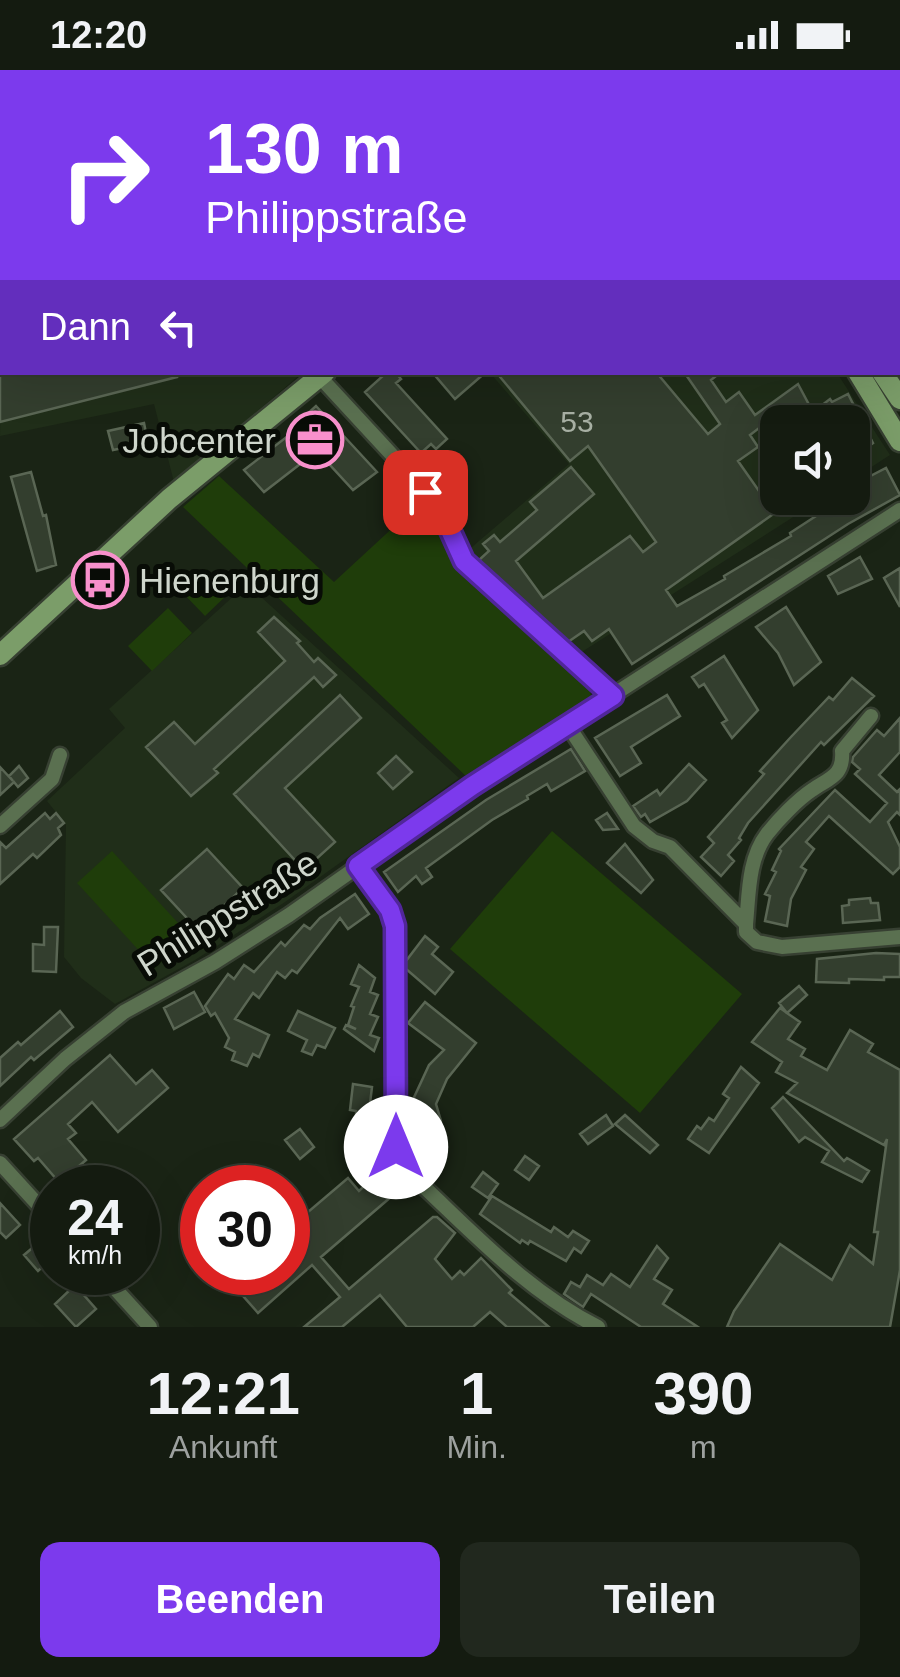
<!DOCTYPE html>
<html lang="de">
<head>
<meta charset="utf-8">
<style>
	:root { --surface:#141b10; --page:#21281e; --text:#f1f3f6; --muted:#9da19f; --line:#333930; --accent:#7c3aed }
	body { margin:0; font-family:Helvetica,sans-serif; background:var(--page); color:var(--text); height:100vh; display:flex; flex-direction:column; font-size:38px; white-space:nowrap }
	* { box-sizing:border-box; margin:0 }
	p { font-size:32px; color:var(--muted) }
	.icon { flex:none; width:55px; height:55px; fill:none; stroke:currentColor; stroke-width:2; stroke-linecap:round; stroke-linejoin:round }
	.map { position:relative; height:1257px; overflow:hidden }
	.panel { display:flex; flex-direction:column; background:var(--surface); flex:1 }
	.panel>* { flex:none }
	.guide { position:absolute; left:0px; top:0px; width:900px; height:305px; box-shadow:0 10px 40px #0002,0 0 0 2px var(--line); background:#7c3aed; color:#fff; overflow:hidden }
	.controls { position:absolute; left:760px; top:335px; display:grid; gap:20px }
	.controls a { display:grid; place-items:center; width:110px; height:110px; border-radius:20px; background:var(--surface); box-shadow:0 10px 40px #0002,0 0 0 2px var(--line); font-size:50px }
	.speed { position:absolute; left:30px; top:1095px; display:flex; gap:20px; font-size:50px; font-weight:700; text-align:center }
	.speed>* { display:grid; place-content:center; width:130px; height:130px; border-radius:50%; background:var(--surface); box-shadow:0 10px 40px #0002,0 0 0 2px var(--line); line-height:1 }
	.speed small { font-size:25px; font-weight:400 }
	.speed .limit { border:15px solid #d22; background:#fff; color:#111 }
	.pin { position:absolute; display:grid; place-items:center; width:85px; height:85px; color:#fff; margin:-42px; border-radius:20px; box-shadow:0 5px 15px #0006 }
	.me { position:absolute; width:110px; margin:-55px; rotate:0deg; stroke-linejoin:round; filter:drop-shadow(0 0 8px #0008) }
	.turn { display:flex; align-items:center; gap:35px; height:210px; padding:0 40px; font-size:45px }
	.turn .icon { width:130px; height:130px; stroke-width:2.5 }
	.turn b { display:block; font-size:70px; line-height:85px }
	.then { display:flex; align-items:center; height:95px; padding:0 40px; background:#0003; gap:20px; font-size:38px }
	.eta { display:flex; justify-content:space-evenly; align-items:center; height:170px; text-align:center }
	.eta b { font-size:60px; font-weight:700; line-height:70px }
	.cta { display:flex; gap:20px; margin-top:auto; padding:20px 40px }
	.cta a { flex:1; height:115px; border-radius:20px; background:var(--accent); color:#fff; font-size:40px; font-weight:700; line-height:115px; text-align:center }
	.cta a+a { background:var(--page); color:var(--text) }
	.status { display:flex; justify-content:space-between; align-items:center; height:70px; padding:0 50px; background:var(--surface); direction:ltr }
	.status svg { height:28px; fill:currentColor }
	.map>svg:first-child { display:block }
</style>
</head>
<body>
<div class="status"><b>12:20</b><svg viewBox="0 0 49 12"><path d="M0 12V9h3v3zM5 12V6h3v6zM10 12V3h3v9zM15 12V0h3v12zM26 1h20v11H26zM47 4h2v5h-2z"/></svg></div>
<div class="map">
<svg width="900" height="1257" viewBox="0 0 900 1257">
	<rect width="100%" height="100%" fill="#1a2415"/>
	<path fill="#202e19" d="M0 0H279L2 2 0 59Z
		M355 0H571L347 2Z
		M2 234V302L302 303 174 412 154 334 0 366Z
		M490 303H837L890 385 853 409 852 352H778V428H823L577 585 465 483 569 394Z
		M247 514 459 708 285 832 195 890 115 934 81 908 64 887 66 755 47 731 125 658 109 639Z"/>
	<path fill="#1f3d0a" d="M219 406 334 512 412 440 439 465 455 494 587 613 593 631 469 709 183 437Z
		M206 499 229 523 205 546 181 521Z
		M168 538 192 563 152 601 128 576Z
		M552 761 742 924 640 1043 450 879Z
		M112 781 190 866 155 898 77 813Z"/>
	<path fill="#333e2e" stroke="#5a6654" stroke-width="2.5" d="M8 302H176L177 307 0 352V304Z
		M432 302H486L455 329Z
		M496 302H656L708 364 720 354 684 302H721L711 310 726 332 739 322 755 345 798 314 813 342 830 329 832 332 848 324 873 373 852 388V352H767L750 365 758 377 738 391 766 431 774 425 796 428 666 520 677 536 725 509 724 506 791 466 790 463 836 433 842 442 868 428 859 412 886 398 900 425 848 454 632 594 609 559 592 571 584 561 568 572 479 490 489 481 483 474 494 465 500 472 537 440 530 432 571 397 594 424 516 491 543 528 630 466 643 482 656 472 588 376 570 391Z
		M386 303H396L401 309 396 313 447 369 436 379 431 374 421 383 365 322Z
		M316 336 377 402 353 420 317 381 264 422 244 400 297 359 294 356Z
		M144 353 148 373 113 380 108 361Z
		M31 402 43 446 46 445 56 495 37 501 11 407Z
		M860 487 872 509 838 524 828 506Z
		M900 498V537L884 508Z
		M786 537 821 592 794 615 778 583 756 557Z
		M274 547 300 571 297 573 314 592 318 588 336 605 323 617 314 607 214 699 218 703 191 726 146 677 174 652 195 674 285 591 258 562Z
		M724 586 758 640 732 668 722 653 727 650 704 614 699 617 692 607Z
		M852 608 874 626 824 675 821 672 748 753 739 768 741 770 728 785 734 791 721 806 701 787 714 773 708 767 764 704 760 701 790 668 829 627 833 630Z
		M340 625 361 648 285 718 335 772 304 800 234 724Z
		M667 625 680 646 631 677 641 693 620 706 595 668Z
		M900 648V682L879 705 897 722 900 719V745L897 742 888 752 900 777V797L893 804 829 746 806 772 814 779 801 797 806 800 791 829 787 856 765 851 770 826 765 824 776 802 772 800 781 781 779 779 835 720 870 752 887 733 855 704 860 699 852 692 853 687 877 660 884 666Z
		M571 679 585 701 551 721 547 714 527 726 528 729 492 750 426 798 432 807 422 814 416 806 398 822 384 802 486 730Z
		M396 686 412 702 393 719 378 703Z
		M689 694 706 710 687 731 650 752 645 744 641 747 633 736 657 720 660 725Z
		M19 696 28 708 18 717 14 712 0 725V697L13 711 9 706Z
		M45 743 50 749 56 743 64 753 58 758 61 765 37 788 33 784 0 814V772L6 778Z
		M607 743 618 759 603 760 596 750Z
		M625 774 653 810 641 823 607 793Z
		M207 779 243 818 198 860 161 820Z
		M355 824 369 844 348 859 340 848 297 903 292 900 285 908 277 902 259 928 253 923 235 949 269 965 259 987 253 984 247 996 232 990 235 982 225 977 229 968 215 943 211 946 205 936 228 904 234 909 244 895 254 902 281 872 285 876 304 855 310 859 320 848Z
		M870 828 871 833H878L880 850 843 853 842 836 849 835V830Z
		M44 857H58L56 902 33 901V874L44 875Z
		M425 866 438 877 432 884 453 902 435 924 406 899V891Z
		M876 883 900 884V907H884V910L849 909V913L816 912 817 889Z
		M359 895 375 908 370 922 378 925 370 944 378 947 370 965 379 968 374 981 344 959 346 955 356 959 348 955 354 937 351 936 359 917 351 914Z
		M799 916 807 925 787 943 800 952 788 969 805 979 801 986 827 1000 850 960 873 974 868 982 900 1000V1200L890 1257H727L734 1241 780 1174 832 1210 850 1175 873 1194 878 1162H874L887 1069 884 1075 787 1023 797 1013 776 1002 782 992 752 972 780 938 787 943 779 933Z
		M194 922 205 942 174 959 164 938Z
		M425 932 476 973 447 1009 436 1034 441 1051 430 1075 416 1067 422 1054 416 1051 420 1041 410 1036 429 995 444 980 408 953Z
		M60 941 73 957 34 990 31 987 0 1016V988L18 972 21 975Z
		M298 941 335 958 325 978 317 975 312 985 302 981 307 970 288 961Z
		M110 985 136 1014 152 1000 168 1018 118 1062 92 1032 68 1054 76 1063 68 1069 86 1090 78 1097 96 1118H64L38 1088 34 1091 14 1069Z
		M741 997 759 1013 709 1083 688 1069 697 1056 701 1059 709 1048 714 1051 729 1028 723 1024Z
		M353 1014 372 1017 369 1042 371 1055H356V1041L350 1040Z
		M783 1027 844 1091 847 1088 869 1101 862 1112 822 1092 829 1081 805 1067 799 1072 772 1038Z
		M606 1045 613 1056 588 1074 580 1064Z
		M625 1045 658 1075 650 1083 615 1054Z
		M300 1059 314 1077 300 1089 285 1070Z
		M525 1086 539 1096 529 1110 515 1100Z
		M483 1102 498 1114 488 1128 472 1117Z
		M375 1106 392 1126 321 1187 349 1219 433 1147H437L455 1163 435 1189 452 1209 460 1201 464 1205 481 1188 512 1220 509 1223 549 1257H507L490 1242 473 1257H407L380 1225 342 1257H304L340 1227 312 1195 258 1243 228 1209 236 1202H288V1159L348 1108 359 1121Z
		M492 1126 551 1162 554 1157 568 1167 573 1161 589 1171 581 1183 574 1178 566 1191 530 1171 528 1174 522 1170 520 1173 480 1144Z
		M0 1133 20 1155 6 1168 0 1162Z
		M37 1174 51 1189 38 1201 24 1185Z
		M657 1176 668 1188 654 1209 672 1220 663 1234 698 1257H641L591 1224 583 1237 564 1224 571 1212 580 1217 587 1205 603 1215 611 1204 630 1217Z
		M75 1215 96 1239 76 1257 55 1234Z"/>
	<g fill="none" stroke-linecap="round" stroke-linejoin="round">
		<g stroke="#374032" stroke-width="19">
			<path id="minor" d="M314 2 322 0
				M0 69H2
				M319 306 440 437 464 491 613 627
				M567 654 634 756 653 771 670 777 746 854V862L757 872 782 877 900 867
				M0 756 52 709 60 685
				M358 796 390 841 395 856 396 1077 408 1102C468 1157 524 1220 598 1257
				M746 854C749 824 748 789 767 764 778 750 797 730 812 720 829 708 844 706 842 681L871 646
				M0 1050 65 989 124 942 215 892 289 845 472 716 900 440
				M0 1093 52 1150
				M100 1202 150 1257"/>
		</g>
		<g stroke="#374032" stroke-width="25">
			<path id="secondary" d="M622 0 624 2
				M898 56 900 55
				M858 302 900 371
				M882 302 900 329
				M0 585 169 429 325 302"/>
		</g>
		<use href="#minor" stroke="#5a7050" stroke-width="14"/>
		<use href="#secondary" stroke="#7b9d69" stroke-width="20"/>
		<path stroke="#7b8377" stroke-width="5" stroke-dasharray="18 18" stroke-linecap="butt" d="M592 2 602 0
			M641 2 652 0
			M0 184 2 183"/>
		<g stroke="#374032" stroke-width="25" stroke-linecap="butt">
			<path id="secondary-bridge" d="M598 0 601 2"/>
		</g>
		<use href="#secondary-bridge" stroke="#7b9d69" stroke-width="20"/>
	</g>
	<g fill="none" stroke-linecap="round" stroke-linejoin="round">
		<g stroke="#51269a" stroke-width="25">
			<path id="route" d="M396 1077 395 856 390 840 358 796 472 716 613 626 464 491 440 438 425 422"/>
		</g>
		<use href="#route" stroke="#7c3aed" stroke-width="18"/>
	</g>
	<defs>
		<g id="office-ring" transform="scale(2.875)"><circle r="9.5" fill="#080c06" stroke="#f890cc" stroke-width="1.5"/><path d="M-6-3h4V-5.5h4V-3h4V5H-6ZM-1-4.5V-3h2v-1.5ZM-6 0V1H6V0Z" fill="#f890cc"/></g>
		<g id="bus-ring" transform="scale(2.875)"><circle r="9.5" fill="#080c06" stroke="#f890cc" stroke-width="1.5"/><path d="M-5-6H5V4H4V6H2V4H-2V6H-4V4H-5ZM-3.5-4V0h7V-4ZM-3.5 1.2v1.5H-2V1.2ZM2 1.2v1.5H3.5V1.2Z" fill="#f890cc"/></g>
	</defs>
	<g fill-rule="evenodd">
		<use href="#office-ring" x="315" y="370"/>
		<use href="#bus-ring" x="100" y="510"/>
	</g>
	<g text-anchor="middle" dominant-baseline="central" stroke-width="10" stroke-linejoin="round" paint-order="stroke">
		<g font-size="30" fill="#a8b0a4">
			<text x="577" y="351">53</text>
		</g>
		<g font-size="35" fill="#cfd6cc" stroke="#080c06" text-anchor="end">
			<text x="276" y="370">Jobcenter</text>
			<text x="139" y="510" text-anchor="start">Hienenburg</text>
		</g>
		<g font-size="35" fill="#cfd6cc" stroke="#080c06">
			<text transform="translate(227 843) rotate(-32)">Philippstraße</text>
		</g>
	</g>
</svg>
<div class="controls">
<a><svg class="icon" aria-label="sound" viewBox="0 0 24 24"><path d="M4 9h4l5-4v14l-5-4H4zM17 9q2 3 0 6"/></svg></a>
</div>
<div class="speed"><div>24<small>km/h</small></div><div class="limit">30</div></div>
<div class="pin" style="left:425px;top:422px;background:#d93025"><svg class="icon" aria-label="arrive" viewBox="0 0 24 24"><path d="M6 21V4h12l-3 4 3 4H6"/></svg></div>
<svg class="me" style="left:396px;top:1077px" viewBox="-20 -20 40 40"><circle r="19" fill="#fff"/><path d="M0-13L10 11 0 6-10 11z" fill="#7c3aed"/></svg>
<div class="guide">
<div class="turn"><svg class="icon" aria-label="right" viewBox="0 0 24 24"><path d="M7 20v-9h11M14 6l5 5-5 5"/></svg><div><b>130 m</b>Philippstraße</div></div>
<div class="then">Dann<svg class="icon" aria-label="left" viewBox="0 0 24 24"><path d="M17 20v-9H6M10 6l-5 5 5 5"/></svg></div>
</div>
</div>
<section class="panel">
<div class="eta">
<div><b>12:21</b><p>Ankunft</p></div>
<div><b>1</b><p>Min.</p></div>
<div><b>390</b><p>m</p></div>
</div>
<div class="cta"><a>Beenden</a><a>Teilen</a></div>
</section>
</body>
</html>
